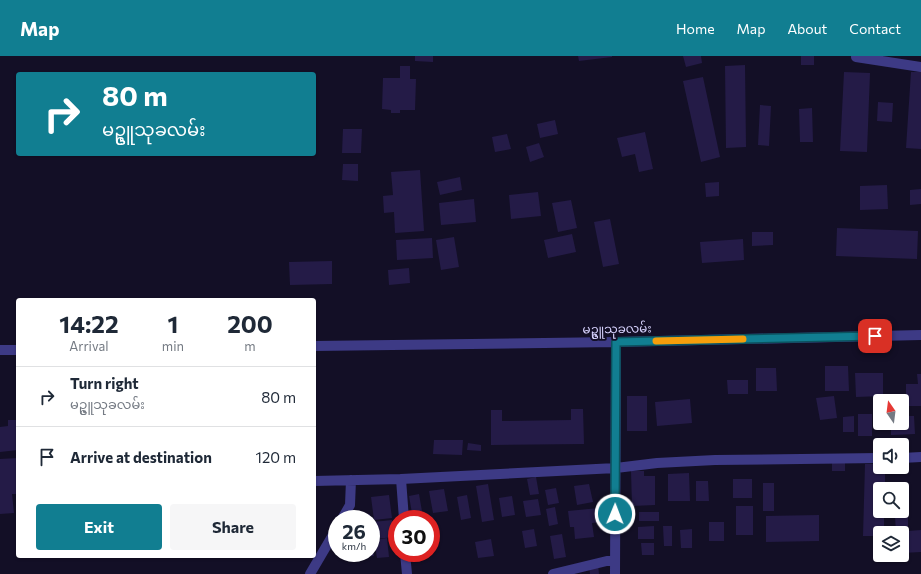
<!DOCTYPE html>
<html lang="en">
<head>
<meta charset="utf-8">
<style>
	:root { --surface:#fff; --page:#f6f6f7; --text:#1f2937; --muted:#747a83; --line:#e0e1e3; --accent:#117e91 }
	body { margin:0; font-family:Commissioner,"Noto Sans Myanmar",sans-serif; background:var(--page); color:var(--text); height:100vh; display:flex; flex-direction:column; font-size:15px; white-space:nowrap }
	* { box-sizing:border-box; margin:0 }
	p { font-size:13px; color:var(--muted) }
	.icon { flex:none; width:22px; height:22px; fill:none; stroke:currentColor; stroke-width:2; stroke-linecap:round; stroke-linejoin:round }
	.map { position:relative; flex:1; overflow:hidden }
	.details { position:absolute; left:16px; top:242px; width:300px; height:260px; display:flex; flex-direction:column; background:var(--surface); border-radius:4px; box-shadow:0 1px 3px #0004 }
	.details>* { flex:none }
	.guide { position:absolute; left:16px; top:16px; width:300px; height:84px; border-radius:4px; box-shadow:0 1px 3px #0004; background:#117e91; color:#fff; overflow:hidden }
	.needle { width:26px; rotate:346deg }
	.buttons { position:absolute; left:873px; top:338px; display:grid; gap:8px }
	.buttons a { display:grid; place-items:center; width:36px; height:36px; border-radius:4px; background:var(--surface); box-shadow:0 1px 3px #0004; font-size:20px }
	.speed { position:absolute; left:328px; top:454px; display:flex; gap:8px; font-size:20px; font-weight:700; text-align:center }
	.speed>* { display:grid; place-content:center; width:52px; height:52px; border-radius:50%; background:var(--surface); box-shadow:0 1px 3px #0004; line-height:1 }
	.speed small { font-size:10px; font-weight:400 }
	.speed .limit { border:6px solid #d22; background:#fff; color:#111 }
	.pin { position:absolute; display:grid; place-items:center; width:34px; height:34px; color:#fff; margin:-17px; border-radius:8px; box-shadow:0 2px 6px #0006 }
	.me { position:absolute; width:44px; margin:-22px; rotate:1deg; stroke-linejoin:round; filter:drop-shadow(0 0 3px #0008) }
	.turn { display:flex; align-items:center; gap:14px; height:84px; padding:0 20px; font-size:18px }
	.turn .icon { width:52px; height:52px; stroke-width:2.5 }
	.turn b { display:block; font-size:28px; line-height:34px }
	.eta { display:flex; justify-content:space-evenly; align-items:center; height:68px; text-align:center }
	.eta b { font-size:24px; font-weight:700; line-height:28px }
	.primary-button { display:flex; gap:8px; margin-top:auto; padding:8px 20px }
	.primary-button a { flex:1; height:46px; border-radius:4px; background:var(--accent); color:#fff; font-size:16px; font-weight:700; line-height:46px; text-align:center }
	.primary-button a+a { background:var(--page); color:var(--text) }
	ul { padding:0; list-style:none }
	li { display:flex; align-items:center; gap:12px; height:60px; padding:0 20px; border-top:1px solid var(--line) }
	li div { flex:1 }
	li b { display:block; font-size:15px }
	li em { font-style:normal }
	header { display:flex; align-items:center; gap:24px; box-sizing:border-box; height:56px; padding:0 20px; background:var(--accent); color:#fff }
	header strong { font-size:19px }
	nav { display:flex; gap:22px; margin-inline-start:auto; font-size:14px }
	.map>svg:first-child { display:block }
</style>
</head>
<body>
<header>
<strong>Map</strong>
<nav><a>Home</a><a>Map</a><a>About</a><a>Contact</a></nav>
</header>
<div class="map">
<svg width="921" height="518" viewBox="0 0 921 518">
	<rect width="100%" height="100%" fill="#130f26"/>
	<path fill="#241b47" d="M415 0H433V6L415 5Z
		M578 0H612V1L579 5Z
		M683 0H701L702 7 686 11Z
		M801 0H814V9H801Z
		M745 9 746 91 726 92 725 10Z
		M400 10H410V23H416L415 54H400V57H391V54L382 53 383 22H400Z
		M844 16 870 17 867 96 840 95Z
		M911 16H921V93L906 92Z
		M703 21 720 101 701 106 683 25Z
		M878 46 893 47 892 66 877 65Z
		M760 49 771 50 769 90 758 89Z
		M812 52 813 86H800L799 53Z
		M555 64 558 78 540 82 537 68Z
		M343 73H362L361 97H342Z
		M645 76 653 113 639 116 635 98 622 101 617 82Z
		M507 78 511 93 495 96 492 81Z
		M539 87 544 101 530 106 526 91Z
		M343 108H358V125L342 124Z
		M420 114 424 175 395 177 394 156 384 157 383 140 393 139 391 116Z
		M460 121 462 134 440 139 437 126Z
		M719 126V140L706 141 705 127Z
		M887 129 888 153 860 154V130Z
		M921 133V148L910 149V134Z
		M538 136 541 160 511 163 509 139Z
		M474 143 476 166 441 169 439 147Z
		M571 144 577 172 558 176 552 147Z
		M610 163 619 208 603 211 594 166Z
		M837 172 918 175 917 203 836 200Z
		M752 176H773V189L752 190Z
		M572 178 576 196 548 202 544 184Z
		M454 181 459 211 441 214 436 184Z
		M432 182 433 202 397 204 396 184Z
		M743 183 744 204 702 207 700 186Z
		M332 205V228L290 229 289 206Z
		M409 212 410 227 389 229 388 214Z
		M825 310H848L849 335H825Z
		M756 312H776L777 335H756Z
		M855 317H883V340L856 341Z
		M917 318H921V350H906V328H918Z
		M727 324H748V338H728Z
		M627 340H647V375H627Z
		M834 340 837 362 820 364 816 342Z
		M690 343 692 367 657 370 655 346Z
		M571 353H583L584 388 491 389V354H502V365L571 364Z
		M858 358H872V380H858Z
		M854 360V376H843V361Z
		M902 360H914L915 378 891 379V367H902Z
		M8 364H18V394L0 396V371L8 370Z
		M434 384H463L462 399 433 398Z
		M468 387 481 389V395L467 394Z
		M18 402V438H12L14 457 0 458V403Z
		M845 403V415H832V404Z
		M865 408H880V411H885V433H880V455H884V477H880V480H863Z
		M631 415H644V420H655V449L632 450Z
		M689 417 690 445H668V418Z
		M536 421 539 438 530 439 527 423Z
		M733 423H752V442H733Z
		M696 425H708L709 445H696Z
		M763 427H774V455H763Z
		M488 428 494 464 482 466 476 430Z
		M589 428 593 446 577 449 574 430Z
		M556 432 559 447 548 449 545 434Z
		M444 433 448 455 433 457 429 435Z
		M419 438 423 461 413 463 409 440Z
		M389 439 392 462 374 464 371 441Z
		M467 439 471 462 461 464 457 441Z
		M512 440 515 459 502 461 499 442Z
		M538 443 541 459 526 461 523 445Z
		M736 450H753V479H736Z
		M555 451 558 468 549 470 546 453Z
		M599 452 600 466 592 467 594 481 575 483 574 471H570L568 455Z
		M639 456H659V465H639Z
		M370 458V463H352L351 459Z
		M819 459V485L766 486V460Z
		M908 459V475L921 474V496L902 497V477H896L895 460Z
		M392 464 394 481 375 483 373 466Z
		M709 466H724V485H709Z
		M654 470V483H638V471Z
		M663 470H672V490H664Z
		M534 473 537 490 525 492 522 475Z
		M692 473V492H681L680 474Z
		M562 478 566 501 554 503 550 480Z
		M371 481H372L374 500 355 502 354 497H371Z
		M387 482 389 501 377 502 374 484Z
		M491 483 494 500 478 502 475 486Z
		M641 487H654V499H642Z
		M598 508 599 518H590L589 509Z"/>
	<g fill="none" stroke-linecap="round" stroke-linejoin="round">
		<path stroke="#3d3a85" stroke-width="10" d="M856 1 921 11
			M314 290 616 286 921 279
			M0 294H18
			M902 402 921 401
			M401 423 404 463
			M314 425 401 423 616 412 657 407 715 404 880 402
			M342 463 350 449 351 424
			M405 497 407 518
			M310 518 337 472
			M553 518 615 503
			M615 518 616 286"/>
	</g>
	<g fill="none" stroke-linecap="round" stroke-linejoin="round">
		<g stroke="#0b525e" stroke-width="10">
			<path id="route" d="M615 458 616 286 875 280"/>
		</g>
		<use href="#route" stroke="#117e91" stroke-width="7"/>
		<path stroke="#f59e0b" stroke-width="7" d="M656 285 743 283"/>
	</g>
	<g text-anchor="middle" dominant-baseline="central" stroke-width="4" stroke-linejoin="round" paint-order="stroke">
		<g font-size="12" fill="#d9d4ff" stroke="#130f26">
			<text transform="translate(617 272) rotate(-1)">မဥ္ဇူသုခလမ်း</text>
		</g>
	</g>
</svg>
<div class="buttons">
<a><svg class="needle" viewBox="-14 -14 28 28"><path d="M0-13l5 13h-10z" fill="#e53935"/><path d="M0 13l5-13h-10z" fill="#747a83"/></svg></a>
<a><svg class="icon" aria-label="sound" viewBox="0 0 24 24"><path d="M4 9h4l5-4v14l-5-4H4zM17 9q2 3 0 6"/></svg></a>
<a><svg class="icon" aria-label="search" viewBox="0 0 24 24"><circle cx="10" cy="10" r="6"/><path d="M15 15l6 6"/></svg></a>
<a><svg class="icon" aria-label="layers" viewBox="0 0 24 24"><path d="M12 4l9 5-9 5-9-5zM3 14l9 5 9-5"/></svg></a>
</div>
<div class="speed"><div>26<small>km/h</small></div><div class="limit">30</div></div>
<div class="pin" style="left:875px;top:280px;background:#d93025"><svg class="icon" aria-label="arrive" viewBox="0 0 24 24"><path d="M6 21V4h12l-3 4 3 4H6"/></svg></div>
<svg class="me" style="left:615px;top:458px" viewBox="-20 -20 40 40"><circle r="17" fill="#117e91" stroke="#fff" stroke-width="3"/><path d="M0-11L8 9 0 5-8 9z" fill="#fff"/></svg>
<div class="guide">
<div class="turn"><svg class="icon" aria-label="right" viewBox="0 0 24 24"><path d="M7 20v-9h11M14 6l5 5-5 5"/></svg><div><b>80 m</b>မဥ္ဇူသုခလမ်း</div></div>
</div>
<section class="details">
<div class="eta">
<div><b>14:22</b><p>Arrival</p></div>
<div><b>1</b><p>min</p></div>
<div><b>200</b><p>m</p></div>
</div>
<ul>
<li><svg class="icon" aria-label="right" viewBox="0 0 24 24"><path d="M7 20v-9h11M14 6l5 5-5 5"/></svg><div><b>Turn right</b><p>မဥ္ဇူသုခလမ်း</p></div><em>80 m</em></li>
<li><svg class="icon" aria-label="arrive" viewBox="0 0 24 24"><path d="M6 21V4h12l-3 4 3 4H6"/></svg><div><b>Arrive at destination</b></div><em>120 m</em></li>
</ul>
<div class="primary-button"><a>Exit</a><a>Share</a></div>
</section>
</div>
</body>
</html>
